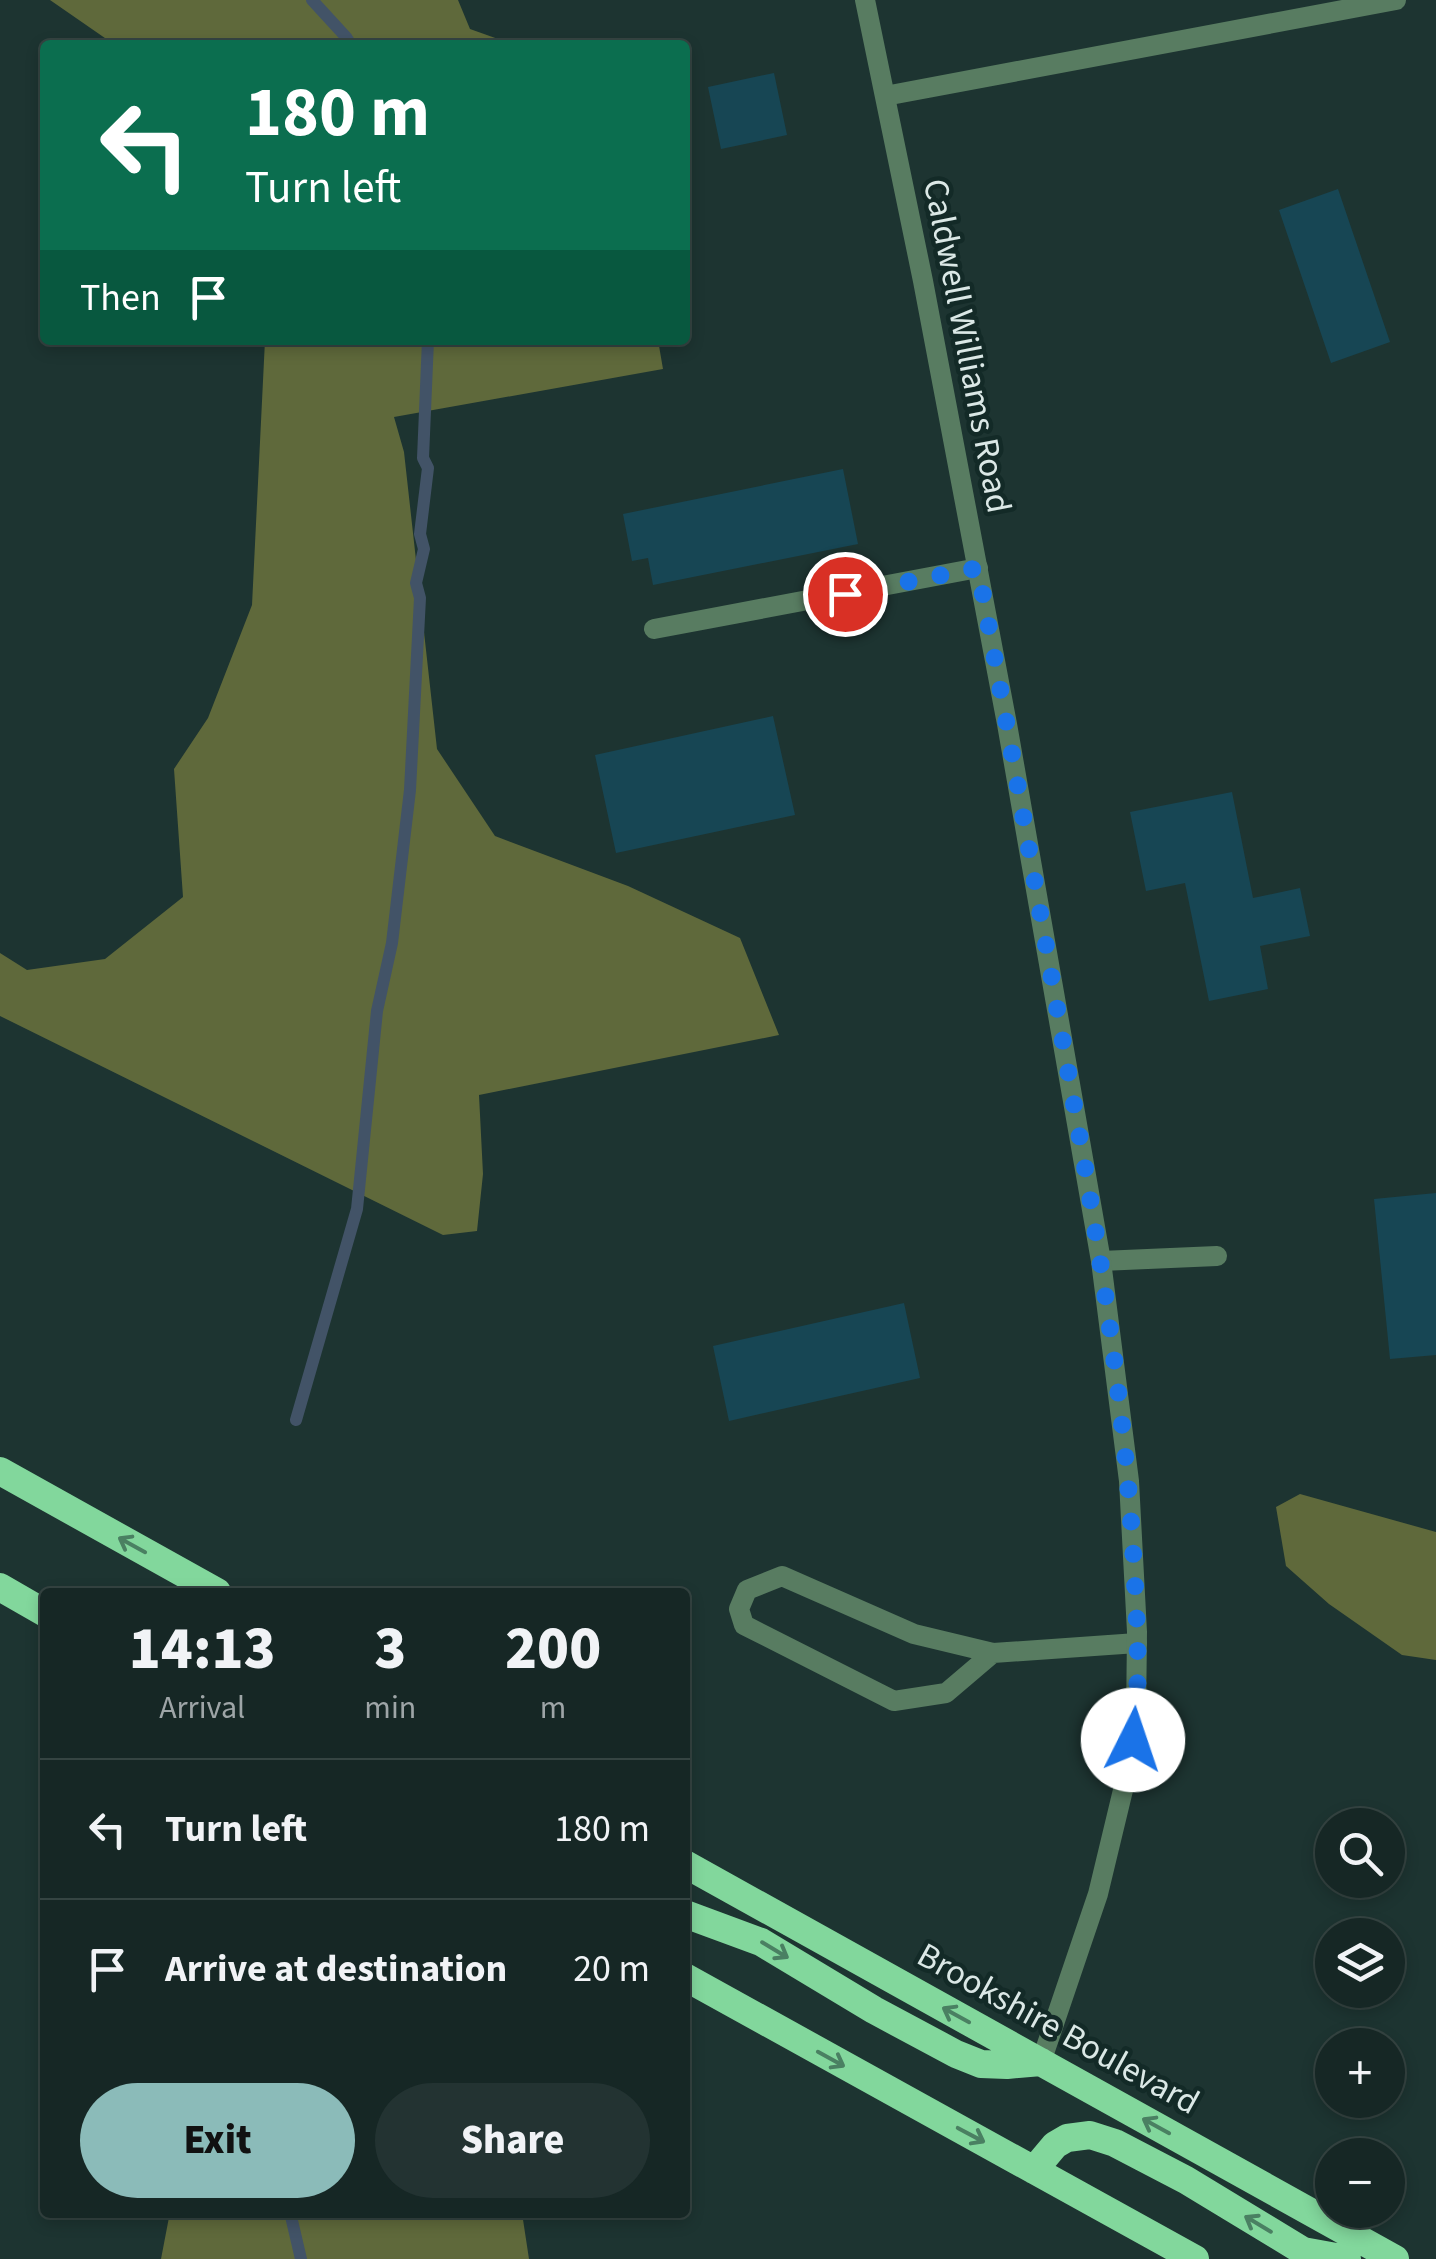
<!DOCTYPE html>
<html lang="en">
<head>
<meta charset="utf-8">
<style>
	:root { --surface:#162725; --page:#233332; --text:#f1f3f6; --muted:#9ea5a7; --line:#354442; --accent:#8bbbb9 }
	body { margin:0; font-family:"Source Sans 3",sans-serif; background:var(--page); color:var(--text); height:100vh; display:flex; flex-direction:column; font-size:38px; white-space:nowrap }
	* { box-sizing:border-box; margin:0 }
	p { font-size:32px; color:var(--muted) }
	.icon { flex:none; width:55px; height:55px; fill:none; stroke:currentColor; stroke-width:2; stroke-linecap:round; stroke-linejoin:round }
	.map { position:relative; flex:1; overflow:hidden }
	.side { position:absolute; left:40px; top:1588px; width:650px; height:630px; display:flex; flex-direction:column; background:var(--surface); border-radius:10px; box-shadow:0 5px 15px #0003,0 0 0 2px var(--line) }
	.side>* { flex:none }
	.guide { position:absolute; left:40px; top:40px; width:650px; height:305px; border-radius:10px; box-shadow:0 5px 15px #0003,0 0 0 2px var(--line); background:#0b6e4f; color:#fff; overflow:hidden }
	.controls { position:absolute; left:1315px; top:1808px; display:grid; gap:20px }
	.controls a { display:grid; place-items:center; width:90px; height:90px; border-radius:50%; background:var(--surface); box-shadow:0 5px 15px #0003,0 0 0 2px var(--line); font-size:50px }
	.pin { position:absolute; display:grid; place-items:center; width:85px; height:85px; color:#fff; margin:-42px; border:5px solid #fff; border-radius:50%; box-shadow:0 2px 10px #0007 }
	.me { position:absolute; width:110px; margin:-55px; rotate:4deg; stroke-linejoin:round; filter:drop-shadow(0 0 8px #0008) }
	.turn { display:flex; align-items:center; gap:35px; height:210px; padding:0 40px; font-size:45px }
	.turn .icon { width:130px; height:130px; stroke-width:2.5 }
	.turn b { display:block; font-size:70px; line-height:85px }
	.then { display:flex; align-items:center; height:95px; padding:0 40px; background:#0003; gap:20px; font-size:38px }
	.eta { display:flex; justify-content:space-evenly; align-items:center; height:170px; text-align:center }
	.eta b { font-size:60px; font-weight:800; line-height:70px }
	.button { display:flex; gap:20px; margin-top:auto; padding:20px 40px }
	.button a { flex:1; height:115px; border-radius:60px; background:var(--accent); color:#111; font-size:40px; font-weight:800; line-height:115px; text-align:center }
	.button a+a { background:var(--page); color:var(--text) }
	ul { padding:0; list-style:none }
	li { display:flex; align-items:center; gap:30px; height:140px; padding:0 40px; border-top:2px solid var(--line) }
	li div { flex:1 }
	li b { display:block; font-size:38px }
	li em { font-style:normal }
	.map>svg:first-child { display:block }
</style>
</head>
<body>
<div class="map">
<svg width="1436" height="2259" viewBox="0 0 1436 2259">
	<rect width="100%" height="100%" fill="#1d3431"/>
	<path fill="#5f693b" d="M50 0H458L470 29 515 45H115Z
		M265 340H658L663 369 394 417 404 452 437 749 495 836 628 886 740 938 779 1035 479 1095 483 1174 477 1231 443 1235 0 1016V953L27 970 105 959 183 897 174 769 208 718 252 605Z
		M1300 1494 1436 1532V1660L1402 1655 1329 1604 1286 1566 1276 1507Z
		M170 2212 522 2213 529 2259H161Z"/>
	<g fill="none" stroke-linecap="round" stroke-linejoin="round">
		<path stroke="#425367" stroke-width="12" d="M312 0 346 37 351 45
			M296 1420 357 1209 377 1011 392 943 410 790 420 598 416 583 424 549 420 534 428 468 423 458 428 340
			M290 2212 301 2259"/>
	</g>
	<path fill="#174654" d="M774 73 787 135 721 149 708 87Z
		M1338 189 1390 342 1331 363 1279 210Z
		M843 469 858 544 653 585 648 558 632 561 623 514Z
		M773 716 795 815 616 853 595 755Z
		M1232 792 1253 898 1300 888 1310 936 1260 946 1268 989 1209 1001 1185 883 1146 891 1130 812Z
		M1436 1193V1355L1390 1359 1374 1199Z
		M904 1303 920 1378 729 1421 713 1346Z"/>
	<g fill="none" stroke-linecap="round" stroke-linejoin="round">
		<path stroke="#587c61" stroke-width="20" d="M654 629 978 568
			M1101 1261 1217 1256
			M993 1653 946 1693 894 1701 744 1625 739 1609 747 1590 782 1576 914 1634 993 1653 1137 1643"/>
		<path stroke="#587c61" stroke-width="20" d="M865 0 923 281 1007 724 1101 1261 1129 1481 1137 1632 1136 1719 1130 1761 1098 1894 1041 2062
			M885 96 1396 0"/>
		<path stroke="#82d79c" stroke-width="28" d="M0 1471 217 1592
			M0 1587 45 1613
			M685 1864 1395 2259
			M685 1914 761 1942 874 2010 956 2054 981 2064 1007 2065 1041 2062
			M685 1977 1195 2259
			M1034 2170 1055 2145 1067 2138 1090 2135 1115 2143 1186 2180 1303 2251 1347 2259"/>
	</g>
	<defs><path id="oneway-shaft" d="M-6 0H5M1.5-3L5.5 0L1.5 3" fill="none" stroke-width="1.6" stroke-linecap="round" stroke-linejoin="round" transform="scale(2.5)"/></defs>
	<g stroke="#4a8062">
		<use href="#oneway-shaft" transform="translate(132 1545) rotate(-151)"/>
		<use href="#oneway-shaft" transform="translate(775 1950) rotate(31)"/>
		<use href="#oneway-shaft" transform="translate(956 2015) rotate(-151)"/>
		<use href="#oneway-shaft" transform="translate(831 2059) rotate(29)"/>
		<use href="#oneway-shaft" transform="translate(1156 2126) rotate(-151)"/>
		<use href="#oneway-shaft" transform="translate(971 2135) rotate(28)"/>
		<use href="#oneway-shaft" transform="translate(1258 2224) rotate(-149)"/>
	</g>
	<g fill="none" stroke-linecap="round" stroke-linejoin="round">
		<path stroke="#1a73e8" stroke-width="18" stroke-dasharray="0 32.4" d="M845 594 978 568C1014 760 1047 952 1081 1144 1105 1284 1126 1424 1134 1566 1137 1623 1141 1683 1133 1740"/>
	</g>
	<g text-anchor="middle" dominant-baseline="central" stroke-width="9" stroke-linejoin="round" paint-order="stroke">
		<g font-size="35" fill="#dbe8e6" stroke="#132a27">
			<text transform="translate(967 346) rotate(79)">Caldwell Williams Road</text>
			<text transform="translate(1058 2029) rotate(29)">Brookshire Boulevard</text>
		</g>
	</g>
</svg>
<div class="controls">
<a><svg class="icon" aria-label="search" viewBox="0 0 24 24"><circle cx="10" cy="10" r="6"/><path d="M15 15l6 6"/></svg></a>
<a><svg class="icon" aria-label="layers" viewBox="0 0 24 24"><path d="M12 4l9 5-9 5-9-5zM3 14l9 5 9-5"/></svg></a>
<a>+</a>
<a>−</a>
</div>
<div class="pin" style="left:845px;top:594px;background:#d93025"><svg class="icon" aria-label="arrive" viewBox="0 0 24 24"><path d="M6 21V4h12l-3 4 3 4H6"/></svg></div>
<svg class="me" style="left:1133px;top:1740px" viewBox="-20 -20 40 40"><circle r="19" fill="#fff"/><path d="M0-13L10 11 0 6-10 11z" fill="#1a73e8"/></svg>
<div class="guide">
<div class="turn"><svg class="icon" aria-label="left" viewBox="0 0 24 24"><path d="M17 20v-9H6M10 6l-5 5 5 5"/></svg><div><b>180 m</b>Turn left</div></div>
<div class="then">Then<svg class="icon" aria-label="arrive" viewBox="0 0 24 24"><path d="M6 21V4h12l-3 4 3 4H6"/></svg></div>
</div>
<section class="side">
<div class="eta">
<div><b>14:13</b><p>Arrival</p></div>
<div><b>3</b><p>min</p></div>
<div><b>200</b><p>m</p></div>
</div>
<ul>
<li><svg class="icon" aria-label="left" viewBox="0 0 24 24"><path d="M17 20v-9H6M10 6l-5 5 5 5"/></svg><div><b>Turn left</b></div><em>180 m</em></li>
<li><svg class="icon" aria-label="arrive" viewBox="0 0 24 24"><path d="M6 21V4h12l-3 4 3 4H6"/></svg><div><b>Arrive at destination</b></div><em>20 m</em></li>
</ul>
<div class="button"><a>Exit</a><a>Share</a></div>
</section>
</div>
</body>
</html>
